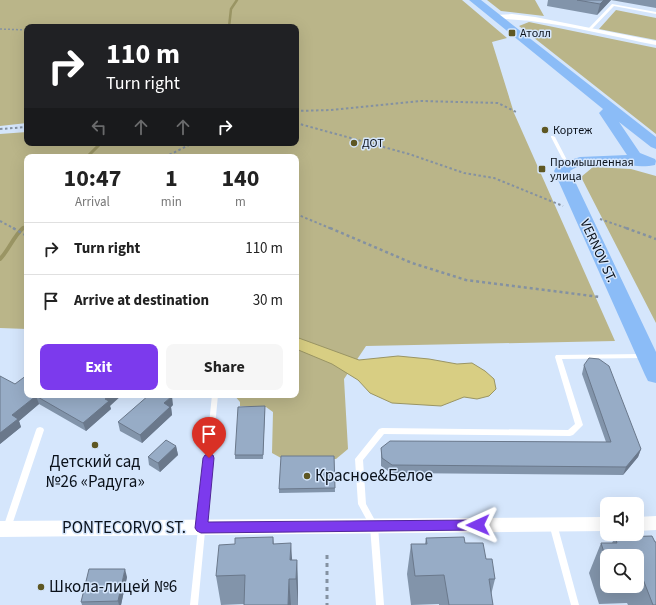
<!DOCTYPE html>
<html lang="en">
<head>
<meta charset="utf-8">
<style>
	:root { --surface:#fff; --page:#f6f6f6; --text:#222; --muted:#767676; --line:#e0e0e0; --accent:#7c3aed }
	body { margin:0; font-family:"Source Sans 3",sans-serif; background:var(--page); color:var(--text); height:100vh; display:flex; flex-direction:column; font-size:15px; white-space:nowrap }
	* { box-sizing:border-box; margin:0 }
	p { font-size:13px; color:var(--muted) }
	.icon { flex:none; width:22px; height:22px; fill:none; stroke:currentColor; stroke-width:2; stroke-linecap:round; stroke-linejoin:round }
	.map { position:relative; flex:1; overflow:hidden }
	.panel { position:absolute; left:24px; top:154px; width:275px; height:244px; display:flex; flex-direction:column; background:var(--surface); border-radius:8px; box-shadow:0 4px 16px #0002 }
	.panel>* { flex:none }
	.hud { position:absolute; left:24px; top:24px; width:275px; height:122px; border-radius:8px; box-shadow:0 4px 16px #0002; background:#202124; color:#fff; overflow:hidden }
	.fabs { position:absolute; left:600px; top:497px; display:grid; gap:8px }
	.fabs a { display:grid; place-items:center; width:44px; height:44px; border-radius:8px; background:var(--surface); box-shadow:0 4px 16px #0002; font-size:20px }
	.pin { position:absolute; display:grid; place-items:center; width:34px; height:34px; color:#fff; margin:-41px -17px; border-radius:50% 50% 50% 0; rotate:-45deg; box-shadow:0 0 4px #0007 }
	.pin .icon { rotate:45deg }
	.me { position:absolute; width:44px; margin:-22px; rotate:269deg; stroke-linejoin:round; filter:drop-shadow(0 0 3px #0008) }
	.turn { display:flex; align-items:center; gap:14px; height:84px; padding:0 16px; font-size:18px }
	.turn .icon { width:52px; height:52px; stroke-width:2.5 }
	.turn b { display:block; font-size:28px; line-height:34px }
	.lanes { display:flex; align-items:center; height:38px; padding:0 16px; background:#0003; justify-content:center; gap:20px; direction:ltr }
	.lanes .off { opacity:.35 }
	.eta { display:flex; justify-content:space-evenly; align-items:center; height:68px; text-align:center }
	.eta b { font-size:24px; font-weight:700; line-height:28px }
	.button { display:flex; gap:8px; margin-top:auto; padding:8px 16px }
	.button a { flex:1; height:46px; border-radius:8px; background:var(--accent); color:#fff; font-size:16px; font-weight:700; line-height:46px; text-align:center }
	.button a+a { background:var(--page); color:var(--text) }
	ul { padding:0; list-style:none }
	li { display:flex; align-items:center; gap:12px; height:52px; padding:0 16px; border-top:1px solid var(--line) }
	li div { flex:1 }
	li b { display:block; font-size:15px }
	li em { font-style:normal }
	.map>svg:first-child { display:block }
</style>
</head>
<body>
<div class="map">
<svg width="656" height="605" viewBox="0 0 656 605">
	<rect width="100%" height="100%" fill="#d5e6fc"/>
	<path fill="#bab589" d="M0 0H462L507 38 492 42 514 113 615 341 366 346 344 379 348 449 336 459 281 458 272 453 273 412 266 407 240 406V402L234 395H296V157H27V329L0 328V134L27 132V143H296V27H27V123L0 126Z
		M487 0H535L544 16 501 11Z
		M616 10 656 18V40L599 29Z
		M529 22 656 48V134L519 26Z
		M593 167 631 169 656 176V323L581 177Z"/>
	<path fill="#d8ce83" stroke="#9a9564" d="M296 337 359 360 398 356 429 359 457 364 472 363 485 371 494 379 496 389 489 396 477 399 464 397 441 406 392 403 370 393 358 380 332 364 296 349Z"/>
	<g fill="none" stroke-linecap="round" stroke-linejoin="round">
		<path stroke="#9a9564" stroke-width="2.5" d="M229 27 231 9 237 0"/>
		<path stroke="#9a9564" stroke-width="3" d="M87 157 101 143
			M22 229 27 225"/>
		<path stroke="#9a9564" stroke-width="4" d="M0 259C9 250 13 237 23 228"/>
		<path stroke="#8491a1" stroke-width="1.5" stroke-dasharray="2 2" stroke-linecap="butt" d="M0 29 27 30"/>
		<path stroke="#8491a1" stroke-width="2" stroke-dasharray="2.5 2.5" stroke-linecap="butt" d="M296 111 331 110 421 101 498 103 518 113
			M296 123 409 154 464 173 494 178 563 206
			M0 129 27 127
			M165 157 193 143
			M296 214 332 229
			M600 219 629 229
			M0 221 15 229"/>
		<path stroke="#8491a1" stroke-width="2.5" stroke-dasharray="3 3" stroke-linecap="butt" d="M13 228 27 236
			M330 228 412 263 466 280 600 297
			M626 228 656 239"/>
		<path stroke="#8491a1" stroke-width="3" stroke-dasharray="4 4" stroke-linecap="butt" d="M327 555V605"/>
		<path fill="#fff" fill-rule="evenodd" d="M612 4 656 12V14L614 6 591 30H589V28Z
			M551 136H553L555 137 569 164V165H565V164L551 137Z
			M643 354H645L646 356 645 358H643L562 359 583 425 573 435 570 436 384 434 363 460 366 504 378 526 384 605H376L370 526 358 504 355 459 379 429 382 428 568 430 575 424 555 357 556 355Z
			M212 395H218L198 605H190Z
			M40 427 43 428 44 430 11 528 10 530 7 531 4 530 3 528 36 430 37 428Z
			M553 521 556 522 557 524 579 605H571L549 524 550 522Z"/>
		<path fill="#fff" fill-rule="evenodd" d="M512 14 535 17 656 41V45C615 37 573 26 531 21 525 20 495 19 492 17L496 15Z
			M656 516V530L637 531V517Z
			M607 517V531L0 537V521Z"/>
		<path fill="#8bbcf7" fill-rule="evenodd" d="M469 0H481L656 137V149L651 147 619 122 640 153 655 159 656 161 655 165C635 170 587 157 570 171L656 352V383L648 381 645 375 554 171 558 164 580 157 627 155 599 113 603 109Z"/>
	</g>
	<path fill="#8294aa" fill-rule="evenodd" d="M548 0H656V8L611 0 597 15 547 6Z
		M584 365 641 449 638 457 623 475 391 473 381 466V448L606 442 582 374Z
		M15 384 110 406 111 409 86 431 39 404 19 421 21 427 0 444Z
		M173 405 171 407 172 415 142 443 120 431 118 422Z
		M265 410 263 459H235V455Z
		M176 446 178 455 160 472 149 465 148 457Z
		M334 456 335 492 279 493V489Z
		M652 536 656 605H628L627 603 599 604 589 573 601 543H612L615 537ZM607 556H637V586H607Z
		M273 537 274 544 292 560H297L298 589V605H244V604L221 605 216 576 235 544Z
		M426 538 465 543 486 559 495 579 491 595 493 605H439V604L411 605 407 574 411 544H425Z
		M127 577 121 605H82L81 602Z"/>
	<path fill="#6a788b" d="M604 0H611L597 15 600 4Z
		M110 395H122L110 406 111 409 86 431 83 423 105 399Z
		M36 396 39 404 19 421 21 427 0 444V433L12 415Z
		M172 396 173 405 171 407 172 415 142 443 140 435 164 403Z
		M176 446 178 455 160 472 158 463Z
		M641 449 638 457 623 475 626 467Z
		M291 543 293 573 290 560Z
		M297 560 298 589V605L296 579Z
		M125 569 127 577 121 605H119L118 601Z
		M289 579 291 605H288Z"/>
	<path fill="#97acc6" stroke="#6a788b" d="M577 0H604L600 4Z
		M589 358 599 359 609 366 641 449 626 467 392 465 382 458 381 448 390 441 611 442 584 365Z
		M27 375V395H110L105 399 109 401 83 423 36 396 12 415 18 419 0 433V376L15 384Z
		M149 395 153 397 155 395H169L172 396 164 403 170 407 140 435 118 422Z
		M265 406 263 455H235L238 407Z
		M166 440 176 446 158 463 148 457Z
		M281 456H334L335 488 279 489Z
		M652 536 655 542H656V605H653L641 574H637V556H607V562L601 543H617L615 537Z
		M273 537V544L291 543 290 560H297L296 579H289L288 605H244L245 575 216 576 219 545 235 544V538Z
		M464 537 465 543H483L486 559H492L495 579H489L493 605H449L444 575 415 576 411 544H427L426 538Z
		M89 569H125L118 601 81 602Z"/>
	<path fill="#7c3aed" stroke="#51269a" d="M209 454 213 455 214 458 208 522 478 520 483 521 484 525 483 529 478 530 201 533 197 531 195 528 203 458 205 455Z"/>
	<g fill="#5e5723" stroke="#d5e6fc" stroke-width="1.5">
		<rect x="508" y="29" width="8" height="8" rx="2"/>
		<circle cx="545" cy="130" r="4"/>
		<circle cx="354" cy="143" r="4"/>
		<rect x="538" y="165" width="8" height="8" rx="2"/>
		<circle cx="95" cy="445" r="4"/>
		<circle cx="307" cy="476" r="4"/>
		<circle cx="41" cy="587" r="4"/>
	</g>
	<g text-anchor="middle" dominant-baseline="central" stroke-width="3" stroke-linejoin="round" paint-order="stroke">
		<g font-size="12" fill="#0a111a" stroke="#d5e6fc" text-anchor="start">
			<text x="520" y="33">Атолл</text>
			<text x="553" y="130">Кортеж</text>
			<text x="362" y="143">ДОТ</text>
			<text x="550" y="162">Промышленная<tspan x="550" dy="14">улица</tspan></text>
		</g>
		<g font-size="14" fill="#0a111a" stroke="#d5e6fc">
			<text transform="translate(598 251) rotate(65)">VERNOV ST.</text>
		</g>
		<g font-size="17" fill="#0a111a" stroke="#d5e6fc" text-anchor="start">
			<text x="95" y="462" text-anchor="middle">Детский сад<tspan x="95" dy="20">№26 «Радуга»</tspan></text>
			<text x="315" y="476">Красное&amp;Белое</text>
			<text x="49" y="587">Школа-лицей №6</text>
		</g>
		<g font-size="17" fill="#0a111a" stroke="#d5e6fc">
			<text x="124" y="528">PONTECORVO ST.</text>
		</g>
	</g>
</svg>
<div class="fabs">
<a><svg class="icon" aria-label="sound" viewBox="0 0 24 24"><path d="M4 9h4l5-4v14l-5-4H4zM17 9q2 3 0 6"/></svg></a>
<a><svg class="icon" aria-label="search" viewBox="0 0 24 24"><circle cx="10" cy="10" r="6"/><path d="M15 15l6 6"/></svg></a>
</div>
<div class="pin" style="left:209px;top:458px;background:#d93025"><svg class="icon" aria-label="arrive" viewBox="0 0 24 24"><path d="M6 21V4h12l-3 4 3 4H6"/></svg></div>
<svg class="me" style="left:478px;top:525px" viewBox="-20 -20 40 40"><path d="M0-17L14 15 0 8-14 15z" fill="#7c3aed" stroke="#fff" stroke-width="4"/></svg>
<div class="hud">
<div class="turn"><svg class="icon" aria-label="right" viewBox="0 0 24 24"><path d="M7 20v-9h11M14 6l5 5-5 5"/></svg><div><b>110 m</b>Turn right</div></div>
<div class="lanes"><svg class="icon off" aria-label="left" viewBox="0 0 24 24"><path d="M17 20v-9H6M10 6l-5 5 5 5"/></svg><svg class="icon off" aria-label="ahead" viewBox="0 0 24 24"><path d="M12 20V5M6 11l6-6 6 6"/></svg><svg class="icon off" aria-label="ahead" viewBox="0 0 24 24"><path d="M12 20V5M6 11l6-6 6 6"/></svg><svg class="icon" aria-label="right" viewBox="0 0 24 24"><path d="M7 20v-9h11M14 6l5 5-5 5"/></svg></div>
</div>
<section class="panel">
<div class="eta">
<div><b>10:47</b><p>Arrival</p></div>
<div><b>1</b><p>min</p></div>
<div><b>140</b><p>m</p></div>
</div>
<ul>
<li><svg class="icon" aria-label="right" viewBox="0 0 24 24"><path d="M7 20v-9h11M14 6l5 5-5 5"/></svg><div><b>Turn right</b></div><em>110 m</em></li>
<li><svg class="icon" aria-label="arrive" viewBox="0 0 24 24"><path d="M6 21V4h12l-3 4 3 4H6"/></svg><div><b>Arrive at destination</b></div><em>30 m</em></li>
</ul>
<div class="button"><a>Exit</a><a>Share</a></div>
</section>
</div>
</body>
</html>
